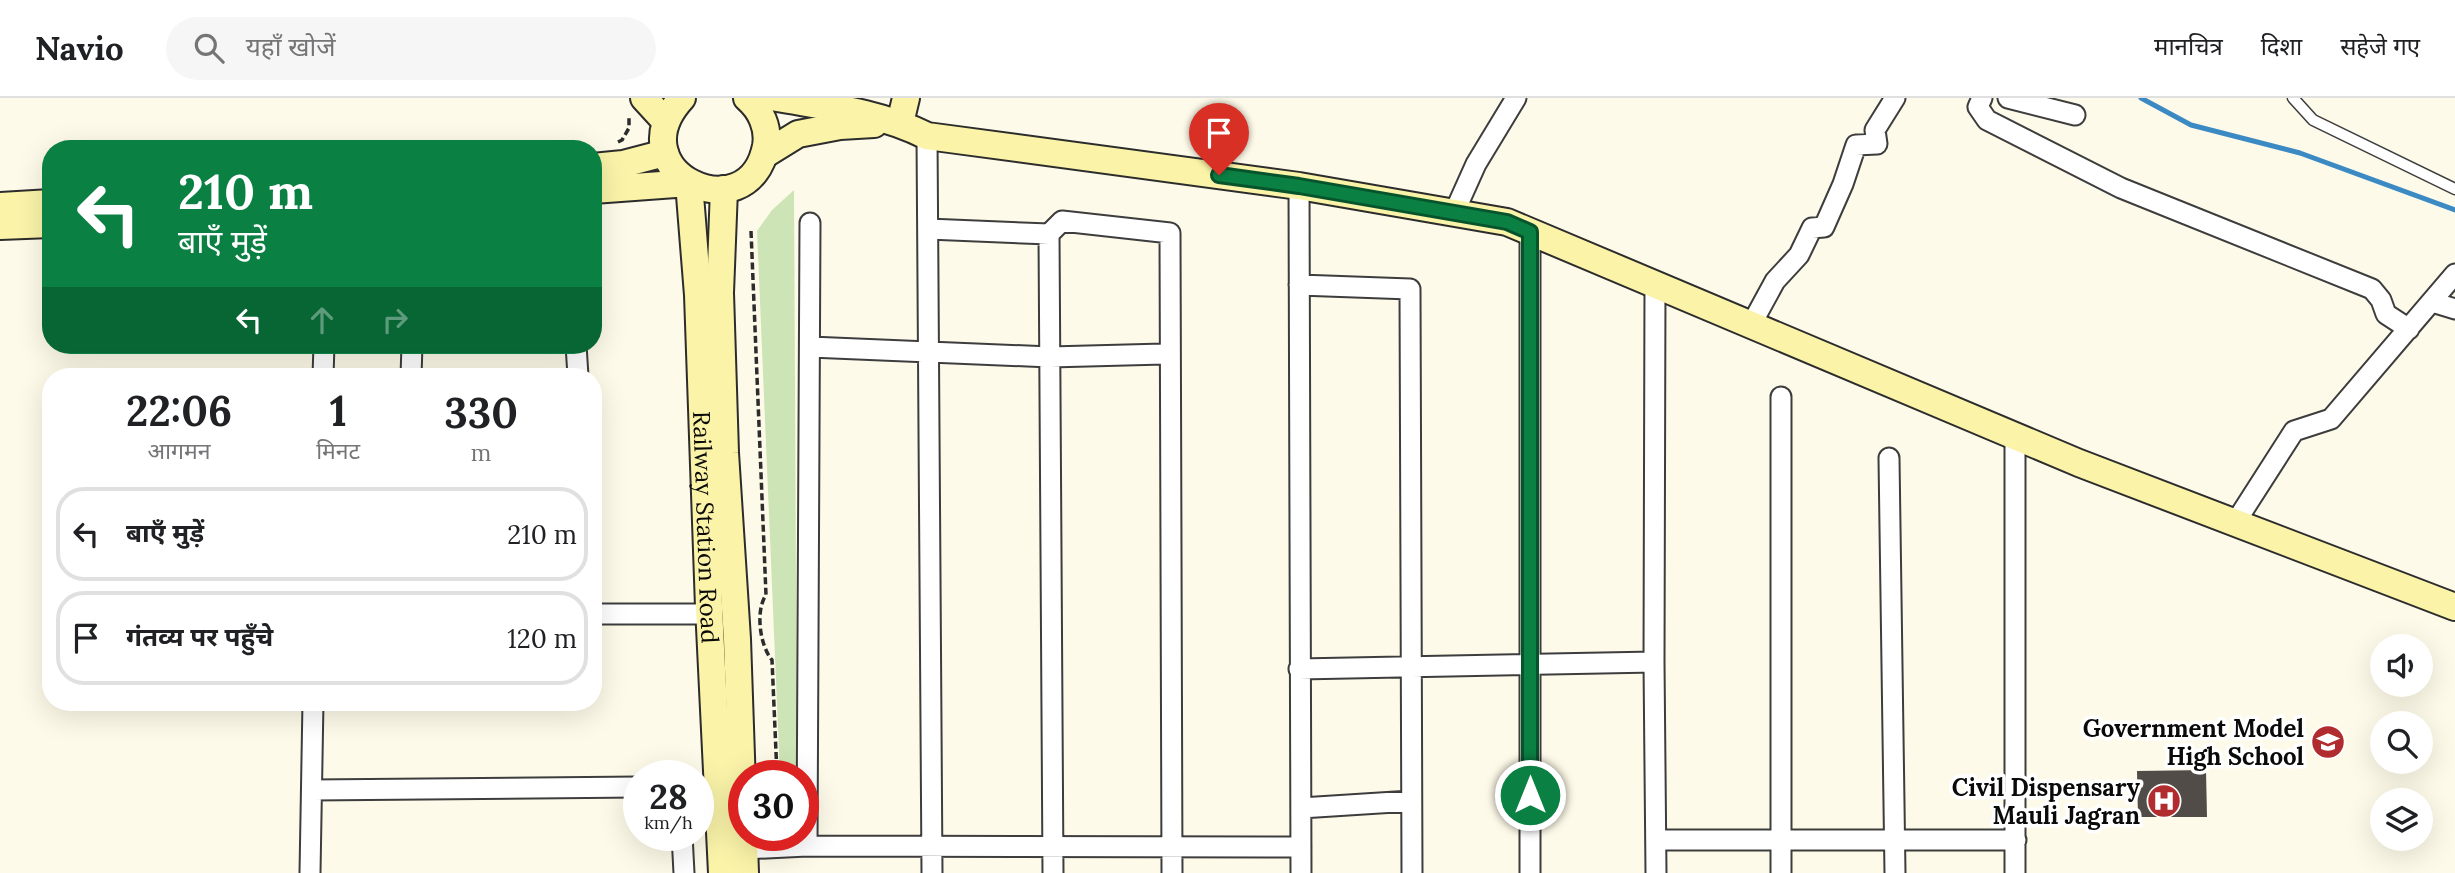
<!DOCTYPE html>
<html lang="hi">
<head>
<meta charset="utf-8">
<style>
	:root { --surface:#fff; --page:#f6f6f6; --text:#202124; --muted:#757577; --line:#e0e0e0 }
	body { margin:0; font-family:Lora,"Noto Sans Devanagari",serif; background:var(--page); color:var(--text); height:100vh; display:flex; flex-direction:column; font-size:26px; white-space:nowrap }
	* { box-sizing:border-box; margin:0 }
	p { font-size:23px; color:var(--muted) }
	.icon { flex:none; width:38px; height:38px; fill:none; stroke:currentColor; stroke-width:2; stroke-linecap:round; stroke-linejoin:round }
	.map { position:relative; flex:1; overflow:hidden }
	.details { position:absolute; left:42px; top:270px; width:560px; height:343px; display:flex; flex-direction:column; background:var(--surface); border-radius:28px; box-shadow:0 7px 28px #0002 }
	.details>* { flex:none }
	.guide { position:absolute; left:42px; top:42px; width:560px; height:214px; border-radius:28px; box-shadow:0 7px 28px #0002; background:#0b8043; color:#fff; overflow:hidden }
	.fabs { position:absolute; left:2370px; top:536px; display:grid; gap:14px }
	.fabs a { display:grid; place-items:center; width:63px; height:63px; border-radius:50%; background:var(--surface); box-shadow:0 7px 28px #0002; font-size:35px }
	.speed { position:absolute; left:623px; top:662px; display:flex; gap:14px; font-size:35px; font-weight:700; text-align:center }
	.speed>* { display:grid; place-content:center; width:91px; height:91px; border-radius:50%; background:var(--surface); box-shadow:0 7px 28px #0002; line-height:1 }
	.speed small { font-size:18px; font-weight:400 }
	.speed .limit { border:10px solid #d22; background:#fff; color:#111 }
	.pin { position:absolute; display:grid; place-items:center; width:60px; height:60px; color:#fff; margin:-72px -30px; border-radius:50% 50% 50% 0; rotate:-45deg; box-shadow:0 0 7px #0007 }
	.pin .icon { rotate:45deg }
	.me { position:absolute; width:77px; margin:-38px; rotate:0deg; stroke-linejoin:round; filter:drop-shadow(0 0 5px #0008) }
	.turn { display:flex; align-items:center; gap:24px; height:147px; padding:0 21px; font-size:32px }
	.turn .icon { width:91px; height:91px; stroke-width:2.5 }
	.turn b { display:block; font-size:49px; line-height:60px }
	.lanes { display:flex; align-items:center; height:66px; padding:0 21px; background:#0003; justify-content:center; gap:35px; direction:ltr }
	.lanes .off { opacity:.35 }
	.eta { display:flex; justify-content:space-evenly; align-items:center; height:119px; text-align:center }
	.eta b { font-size:42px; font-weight:700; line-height:49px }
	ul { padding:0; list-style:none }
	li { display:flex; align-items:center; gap:21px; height:94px; margin:0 14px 10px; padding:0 7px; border:4px solid var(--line); border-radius:28px }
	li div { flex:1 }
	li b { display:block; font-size:26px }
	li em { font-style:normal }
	header { display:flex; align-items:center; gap:42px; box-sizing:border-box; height:98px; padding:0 35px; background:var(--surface); border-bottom:2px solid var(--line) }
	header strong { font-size:33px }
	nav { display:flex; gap:38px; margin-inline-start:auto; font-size:24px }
	.search { width:490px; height:63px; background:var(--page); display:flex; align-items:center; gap:18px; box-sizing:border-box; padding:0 24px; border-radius:38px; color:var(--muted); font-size:26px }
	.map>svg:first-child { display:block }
</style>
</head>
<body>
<header>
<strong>Navio</strong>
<div class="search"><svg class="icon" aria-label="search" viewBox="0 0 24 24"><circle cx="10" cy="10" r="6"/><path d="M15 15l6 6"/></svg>यहाँ खोजें</div>
<nav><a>मानचित्र</a><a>दिशा</a><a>सहेजे गए</a></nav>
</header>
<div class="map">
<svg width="2455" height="775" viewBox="0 0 2455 775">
	<rect width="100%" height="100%" fill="#fefae9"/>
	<path fill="#cde5b6" d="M794 92 797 677H780L757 133 772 112Z"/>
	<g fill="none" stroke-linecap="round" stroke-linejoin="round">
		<path stroke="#3c8ac4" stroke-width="5" d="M2141 0 2191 27 2300 55 2455 112"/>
	</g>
	<path fill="#524c48" d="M2206 672 2207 719H2138L2137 673Z"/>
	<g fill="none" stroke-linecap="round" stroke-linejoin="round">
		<g stroke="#3d3d3d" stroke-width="13">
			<path id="lane" d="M2293 0 2313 22 2455 91"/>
		</g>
		<g stroke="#3d3d3d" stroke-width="23">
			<path id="street" d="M1982 0 1978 9 1987 22 2121 90 2372 191 2381 202 2386 216 2409 231
				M2008 0 2075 17
				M927 38 932 775
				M1299 88 1301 775
				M1454 115 1476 66 1516 0
				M928 131 1049 136 1062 123 1170 135 1172 775
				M1049 136 1053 775
				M1655 186 1654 564 1656 775
				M1299 187 1410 191 1412 775
				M2432 204 2455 211
				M1751 227 1775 183 1799 157 1812 130 1824 129 1843 86 1856 47 1877 46 1875 32 1895 0
				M576 247 578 278
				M810 249 1050 259 1164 256 1170 251
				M323 278 324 247
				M411 278 412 247
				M1781 299V775
				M2015 338V775
				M1889 360 1895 775
				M2235 425 2294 333 2331 321 2455 176
				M593 516H709
				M1299 571 1654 564
				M312 692 639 689
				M1301 710 1411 703
				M682 737 684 775
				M1657 742H2016
				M807 748 810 125
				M744 751 807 748 1301 749
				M310 775 313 604
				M1530 775V134"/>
		</g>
		<g stroke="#2c2c2c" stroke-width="30">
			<g id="secondary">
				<path d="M644 0 666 24"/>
				<path d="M682 0C614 74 749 137 766 48 769 30 761 12 747 0"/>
				<path d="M777 0C829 9 879 14 927 38L1299 88 1507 124 2079 365 2455 509"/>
				<path d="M900 25 906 0"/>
				<path d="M764 57 798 36 840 28 874 26"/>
				<path d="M593 69 623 66 665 55"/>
				<path d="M724 91 720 195 725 355 737 541 745 775"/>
				<path id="s1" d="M593 92 689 85 698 197 709 509 722 775"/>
				<path d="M0 108 51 105"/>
				<path d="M0 128 51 126"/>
			</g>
		</g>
		<path stroke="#2c2c2c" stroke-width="3.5" stroke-dasharray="7 3.5" stroke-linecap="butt" d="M618 44 622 42 629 30V17
			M751 133 766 497C755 513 760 548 772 562L777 677"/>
		<use href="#lane" stroke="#fff" stroke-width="10"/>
		<use href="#street" stroke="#fff" stroke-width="19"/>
		<use href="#secondary" stroke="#faf3a8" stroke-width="26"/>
	</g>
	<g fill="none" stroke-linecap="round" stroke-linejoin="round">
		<g stroke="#07532c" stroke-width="18">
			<path id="route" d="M1219 77 1299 88 1507 124 1530 134V697"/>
		</g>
		<use href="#route" stroke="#0b8043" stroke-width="12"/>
	</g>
	<defs>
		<g id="school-disc" transform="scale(1.75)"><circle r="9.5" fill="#b12c2e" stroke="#fff"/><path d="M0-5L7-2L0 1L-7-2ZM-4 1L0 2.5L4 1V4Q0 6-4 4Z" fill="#fff"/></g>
		<g id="hospital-disc" transform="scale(1.75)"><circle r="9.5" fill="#b12c2e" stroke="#fff"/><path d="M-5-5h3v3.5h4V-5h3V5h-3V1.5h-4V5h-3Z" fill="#fff"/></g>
	</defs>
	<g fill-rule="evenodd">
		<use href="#school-disc" x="2328" y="644"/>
		<use href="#hospital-disc" x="2164" y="703"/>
	</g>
	<g text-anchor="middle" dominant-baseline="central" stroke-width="7" stroke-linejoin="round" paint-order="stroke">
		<g font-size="24" fill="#0a0a0a" stroke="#fff">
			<text stroke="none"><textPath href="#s1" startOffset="441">Railway Station Road</textPath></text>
		</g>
		<g font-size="24" font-weight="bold" fill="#0a0a0a" stroke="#fff" text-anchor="end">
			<text x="2304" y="630">Government Model<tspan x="2304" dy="28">High School</tspan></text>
			<text x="2140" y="689">Civil Dispensary<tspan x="2140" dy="28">Mauli Jagran</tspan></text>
		</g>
	</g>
</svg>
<div class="fabs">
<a><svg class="icon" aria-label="sound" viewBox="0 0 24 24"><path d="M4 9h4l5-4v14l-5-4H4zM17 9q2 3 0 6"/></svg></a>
<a><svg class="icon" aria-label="search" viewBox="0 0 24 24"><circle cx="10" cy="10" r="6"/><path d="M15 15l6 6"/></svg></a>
<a><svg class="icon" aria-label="layers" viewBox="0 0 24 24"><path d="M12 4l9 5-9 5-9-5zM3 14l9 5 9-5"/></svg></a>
</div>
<div class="speed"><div>28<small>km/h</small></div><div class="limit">30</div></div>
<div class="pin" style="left:1219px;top:77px;background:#d93025"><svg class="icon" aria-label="arrive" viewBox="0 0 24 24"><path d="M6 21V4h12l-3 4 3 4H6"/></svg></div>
<svg class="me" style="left:1530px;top:697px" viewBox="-20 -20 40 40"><circle r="17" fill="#0b8043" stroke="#fff" stroke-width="3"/><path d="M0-11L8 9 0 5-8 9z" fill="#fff"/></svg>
<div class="guide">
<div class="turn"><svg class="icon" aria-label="left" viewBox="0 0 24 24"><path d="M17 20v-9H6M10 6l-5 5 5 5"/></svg><div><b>210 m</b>बाएँ मुड़ें</div></div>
<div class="lanes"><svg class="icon" aria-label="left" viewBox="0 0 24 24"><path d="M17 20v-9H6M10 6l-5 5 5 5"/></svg><svg class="icon off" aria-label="ahead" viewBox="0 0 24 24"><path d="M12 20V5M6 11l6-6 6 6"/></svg><svg class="icon off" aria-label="right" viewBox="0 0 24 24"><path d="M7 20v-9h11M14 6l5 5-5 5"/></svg></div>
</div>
<section class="details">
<div class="eta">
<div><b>22:06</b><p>आगमन</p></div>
<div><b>1</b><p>मिनट</p></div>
<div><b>330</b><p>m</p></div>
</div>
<ul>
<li><svg class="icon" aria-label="left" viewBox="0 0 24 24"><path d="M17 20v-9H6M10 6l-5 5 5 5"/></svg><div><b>बाएँ मुड़ें</b></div><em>210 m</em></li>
<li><svg class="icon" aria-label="arrive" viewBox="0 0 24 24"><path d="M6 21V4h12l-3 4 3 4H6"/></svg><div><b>गंतव्य पर पहुँचे</b></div><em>120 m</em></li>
</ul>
</section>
</div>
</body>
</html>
